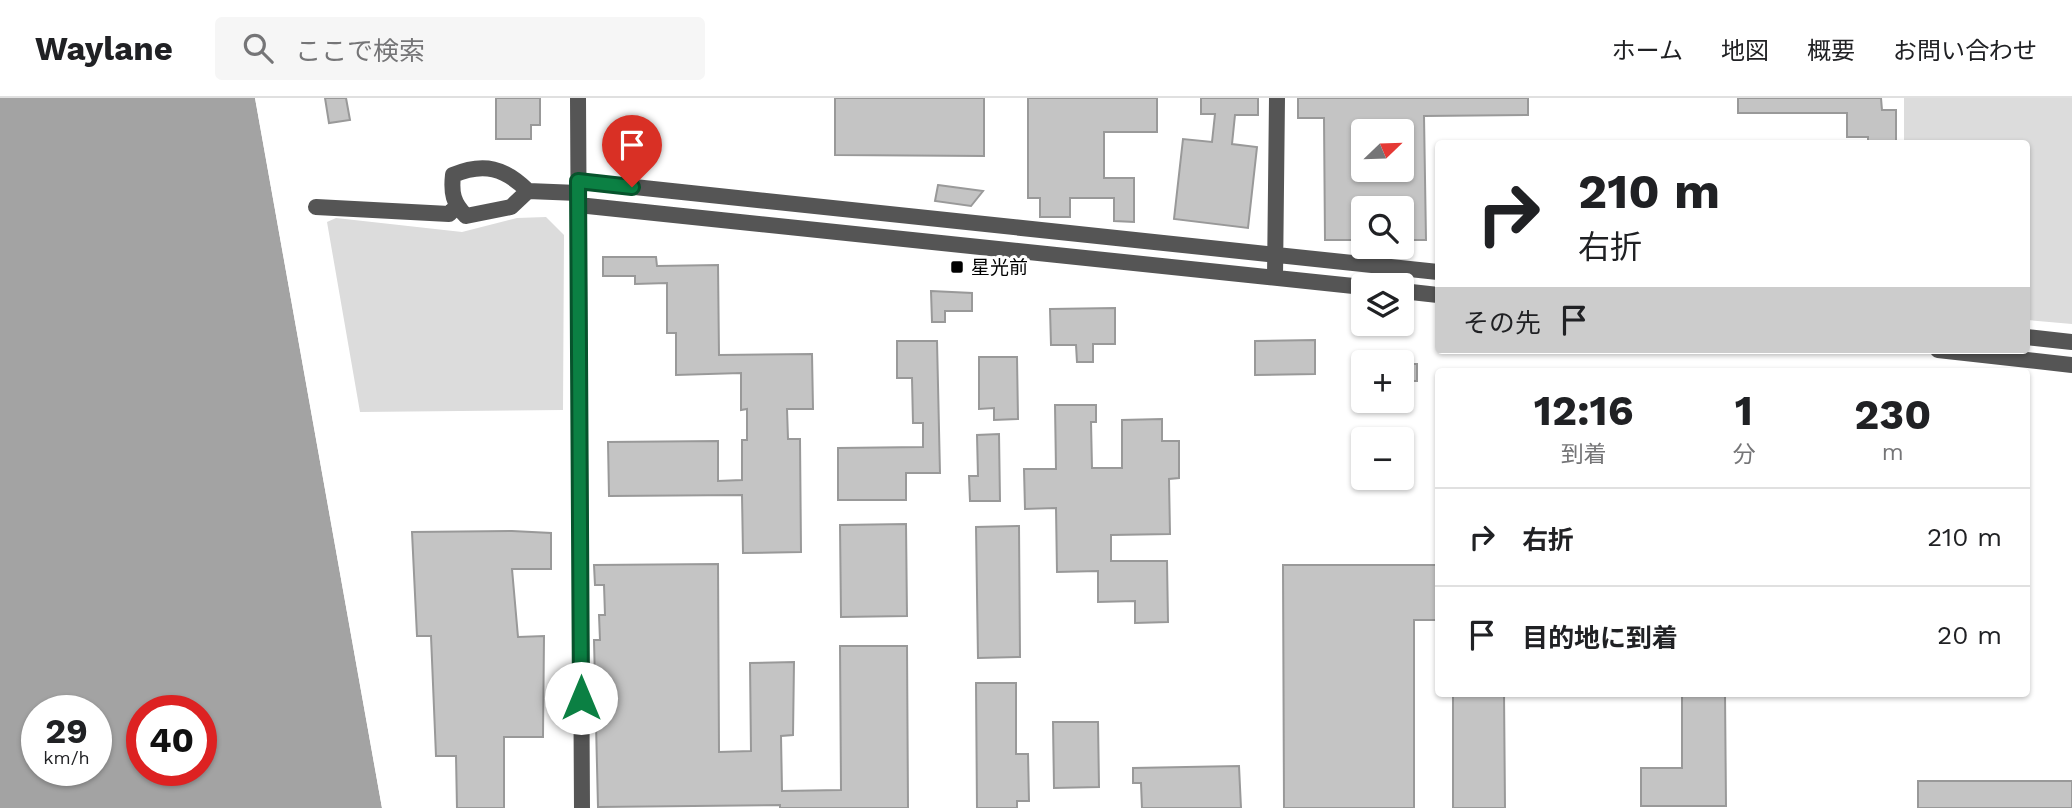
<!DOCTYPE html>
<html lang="ja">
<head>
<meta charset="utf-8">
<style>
	:root { --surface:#fff; --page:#f6f6f6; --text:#202124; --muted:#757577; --line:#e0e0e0 }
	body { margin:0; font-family:"Work Sans","Noto Sans JP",sans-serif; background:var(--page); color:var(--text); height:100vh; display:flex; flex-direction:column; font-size:26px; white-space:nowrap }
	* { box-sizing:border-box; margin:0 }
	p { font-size:23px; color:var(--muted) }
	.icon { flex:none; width:38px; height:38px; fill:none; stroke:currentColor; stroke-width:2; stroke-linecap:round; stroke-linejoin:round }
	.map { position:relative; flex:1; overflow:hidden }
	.details { position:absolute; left:1435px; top:270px; width:595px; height:329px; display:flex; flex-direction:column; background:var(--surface); border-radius:7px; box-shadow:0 2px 5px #0004 }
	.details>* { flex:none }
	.top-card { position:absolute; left:1435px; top:42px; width:595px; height:214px; border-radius:7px; box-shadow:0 2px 5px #0004; background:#fff; color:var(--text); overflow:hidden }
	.needle { width:46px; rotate:67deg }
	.fabs { position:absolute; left:1351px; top:21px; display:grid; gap:14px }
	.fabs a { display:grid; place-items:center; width:63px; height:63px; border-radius:7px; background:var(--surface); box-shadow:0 2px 5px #0004; font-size:35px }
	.speed { position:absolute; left:21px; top:597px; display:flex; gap:14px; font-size:35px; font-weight:700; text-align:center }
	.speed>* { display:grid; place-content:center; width:91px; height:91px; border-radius:50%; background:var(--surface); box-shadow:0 2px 5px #0004; line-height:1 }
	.speed small { font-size:18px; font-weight:400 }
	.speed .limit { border:10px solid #d22; background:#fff; color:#111 }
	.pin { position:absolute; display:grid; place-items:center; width:60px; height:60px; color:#fff; margin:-72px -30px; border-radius:50% 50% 50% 0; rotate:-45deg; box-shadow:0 0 7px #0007 }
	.pin .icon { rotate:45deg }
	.me { position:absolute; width:77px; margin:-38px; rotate:0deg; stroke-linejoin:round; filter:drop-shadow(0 0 5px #0008) }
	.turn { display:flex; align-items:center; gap:24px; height:147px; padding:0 28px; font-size:32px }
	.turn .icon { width:91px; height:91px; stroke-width:2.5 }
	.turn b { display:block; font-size:49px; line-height:60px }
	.then { display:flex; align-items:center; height:66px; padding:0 28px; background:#0003; gap:14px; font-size:26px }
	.eta { display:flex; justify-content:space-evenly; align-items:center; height:119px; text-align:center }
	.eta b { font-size:42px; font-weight:700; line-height:49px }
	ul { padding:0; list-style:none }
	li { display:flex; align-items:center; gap:21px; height:98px; padding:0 28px; border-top:2px solid var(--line) }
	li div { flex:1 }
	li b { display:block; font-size:26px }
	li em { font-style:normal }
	header { display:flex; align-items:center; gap:42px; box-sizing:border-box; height:98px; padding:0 35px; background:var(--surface); border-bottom:2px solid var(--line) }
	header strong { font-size:33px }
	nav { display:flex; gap:38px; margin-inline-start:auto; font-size:24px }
	.search { width:490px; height:63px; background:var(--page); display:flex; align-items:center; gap:18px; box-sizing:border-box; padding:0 24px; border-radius:7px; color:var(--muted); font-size:26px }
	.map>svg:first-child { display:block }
</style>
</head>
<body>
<header>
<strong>Waylane</strong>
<div class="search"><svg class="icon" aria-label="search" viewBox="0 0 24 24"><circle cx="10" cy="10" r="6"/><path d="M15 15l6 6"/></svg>ここで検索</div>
<nav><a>ホーム</a><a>地図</a><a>概要</a><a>お問い合わせ</a></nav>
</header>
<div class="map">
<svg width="2072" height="710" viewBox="0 0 2072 710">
	<rect width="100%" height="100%" fill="#fff"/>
	<path fill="#dcdcdc" d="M1904 0H2072V226L2027 222 2026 46 1904 45Z
		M546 119 564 137 563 312 360 314 327 124 336 120 462 134 517 120Z"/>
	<path fill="#a3a3a3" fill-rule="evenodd" d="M0 0H255L382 710H0ZM37 612H96V672H37ZM142 612H201V672H142Z"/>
	<path fill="#fff" d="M255 0H258L386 710H382Z"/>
	<path fill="#c4c4c4" stroke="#999" stroke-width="2" fill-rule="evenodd" d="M325 0H346L350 22 329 25Z
		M496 0H540V27H531V41H496Z
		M835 0H984V58L835 57Z
		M1028 0H1157V34H1104V80H1134V124L1114 123V100H1070V119H1040V100H1028Z
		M1201 0H1258V17H1235L1232 46 1257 49 1248 130 1174 121 1183 41 1212 44 1215 16H1201Z
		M1298 0H1528V17L1424 18 1426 142H1402V110H1360L1361 142H1325L1324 20H1298ZM1360 33H1402V72H1360Z
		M1738 0H1881L1882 12H1896V46H1868V39H1847V15H1738Z
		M938 87 983 93 971 108 935 103Z
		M603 159H656L657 168 718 167 719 257 812 256 813 311H787L788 341H800L801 454 743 455 742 397 609 398 608 344 718 343V383L742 382V342H747V311L741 312V275L676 277V235H667V185L635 186V178H603Z
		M931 193 972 195V213H945V224H932Z
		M1115 210V246H1093V264H1077L1076 247H1051L1050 211Z
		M1315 242V276L1255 277V243Z
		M897 243H937L940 375H906V402H838V350L923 349V325H913L912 280H897Z
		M979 259H1017L1018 321 994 322V310L979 311Z
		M1402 266H1417V283H1402Z
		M1055 307H1096V324H1091L1092 370H1122V322L1162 321V343H1179V380L1169 381 1170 436 1111 437V463H1167L1168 524 1135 525V503L1098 504V473L1057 474 1056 410 1025 411 1024 371H1056Z
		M999 336 1000 403H970L969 378H978L977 337Z
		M906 426 907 518 841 519 840 427Z
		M1019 428 1020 559 978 560 976 429Z
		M512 433 551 435V471H512L518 539 544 538 543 639H504V710H457L456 658H436L431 538H417L412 434Z
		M718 466 719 654 751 653 750 565 794 564 793 637 781 638 782 693 841 692 840 548H907L908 710H780V707L598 709 594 542H600L599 517H605L604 487H595L594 467Z
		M1283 467H1438V522H1414V710H1284Z
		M976 585H1016V656H1028L1029 703H1017V710H977Z
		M1453 595H1504L1505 710H1453Z
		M1682 595H1725L1726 708H1641V670H1682Z
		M1053 624H1098L1099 689 1054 690Z
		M1239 668 1241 710H1142L1141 685H1133V670Z
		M1918 683H2072V710H1918Z"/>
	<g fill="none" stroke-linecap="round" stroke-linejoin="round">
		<path stroke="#555" stroke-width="16" d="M578 0 582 710
			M578 83 1438 174
			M528 93 511 109 466 118C453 105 451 95 453 77 484 64 505 70 528 93L578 95
			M578 107 1363 189
			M316 109 449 116 456 109
			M1275 179 1277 0
			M1402 193 1438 197
			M2026 239 2072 244
			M1938 252 2072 267"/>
	</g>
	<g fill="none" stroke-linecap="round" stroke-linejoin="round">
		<g stroke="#07532c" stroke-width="18">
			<path id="route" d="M581 600 578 83 632 89"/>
		</g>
		<use href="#route" stroke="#0b8043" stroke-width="12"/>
	</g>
	<rect fill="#000" stroke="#fff" stroke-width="2.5" x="950" y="162" width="14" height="14" rx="3.5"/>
	<g text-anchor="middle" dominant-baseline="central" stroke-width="6" stroke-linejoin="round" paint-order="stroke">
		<g font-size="19" fill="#000" stroke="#fff" text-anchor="start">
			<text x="971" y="169">星光前</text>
		</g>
	</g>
</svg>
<div class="fabs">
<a><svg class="needle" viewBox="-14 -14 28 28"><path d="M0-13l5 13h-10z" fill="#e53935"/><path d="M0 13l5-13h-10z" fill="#757577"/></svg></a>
<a><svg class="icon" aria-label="search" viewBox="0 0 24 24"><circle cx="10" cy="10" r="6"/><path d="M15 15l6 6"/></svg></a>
<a><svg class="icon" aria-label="layers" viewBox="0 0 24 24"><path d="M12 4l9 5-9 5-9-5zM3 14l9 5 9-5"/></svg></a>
<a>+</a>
<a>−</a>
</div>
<div class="speed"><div>29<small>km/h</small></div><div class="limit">40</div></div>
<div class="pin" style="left:632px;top:89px;background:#d93025"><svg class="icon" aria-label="arrive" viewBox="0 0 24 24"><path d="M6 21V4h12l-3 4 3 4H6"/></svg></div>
<svg class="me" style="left:581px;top:600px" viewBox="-20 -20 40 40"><circle r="19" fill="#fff"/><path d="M0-13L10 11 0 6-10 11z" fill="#0b8043"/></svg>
<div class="top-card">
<div class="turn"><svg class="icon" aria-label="right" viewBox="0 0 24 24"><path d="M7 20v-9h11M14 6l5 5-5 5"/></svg><div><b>210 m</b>右折</div></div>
<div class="then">その先<svg class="icon" aria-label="arrive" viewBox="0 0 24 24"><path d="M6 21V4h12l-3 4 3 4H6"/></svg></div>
</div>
<section class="details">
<div class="eta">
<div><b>12:16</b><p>到着</p></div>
<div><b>1</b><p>分</p></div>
<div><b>230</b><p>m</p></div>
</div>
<ul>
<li><svg class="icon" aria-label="right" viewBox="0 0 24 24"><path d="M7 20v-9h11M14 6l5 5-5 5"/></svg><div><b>右折</b></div><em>210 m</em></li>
<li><svg class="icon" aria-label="arrive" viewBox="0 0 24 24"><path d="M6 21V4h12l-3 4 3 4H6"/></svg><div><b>目的地に到着</b></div><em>20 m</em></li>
</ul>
</section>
</div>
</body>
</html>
